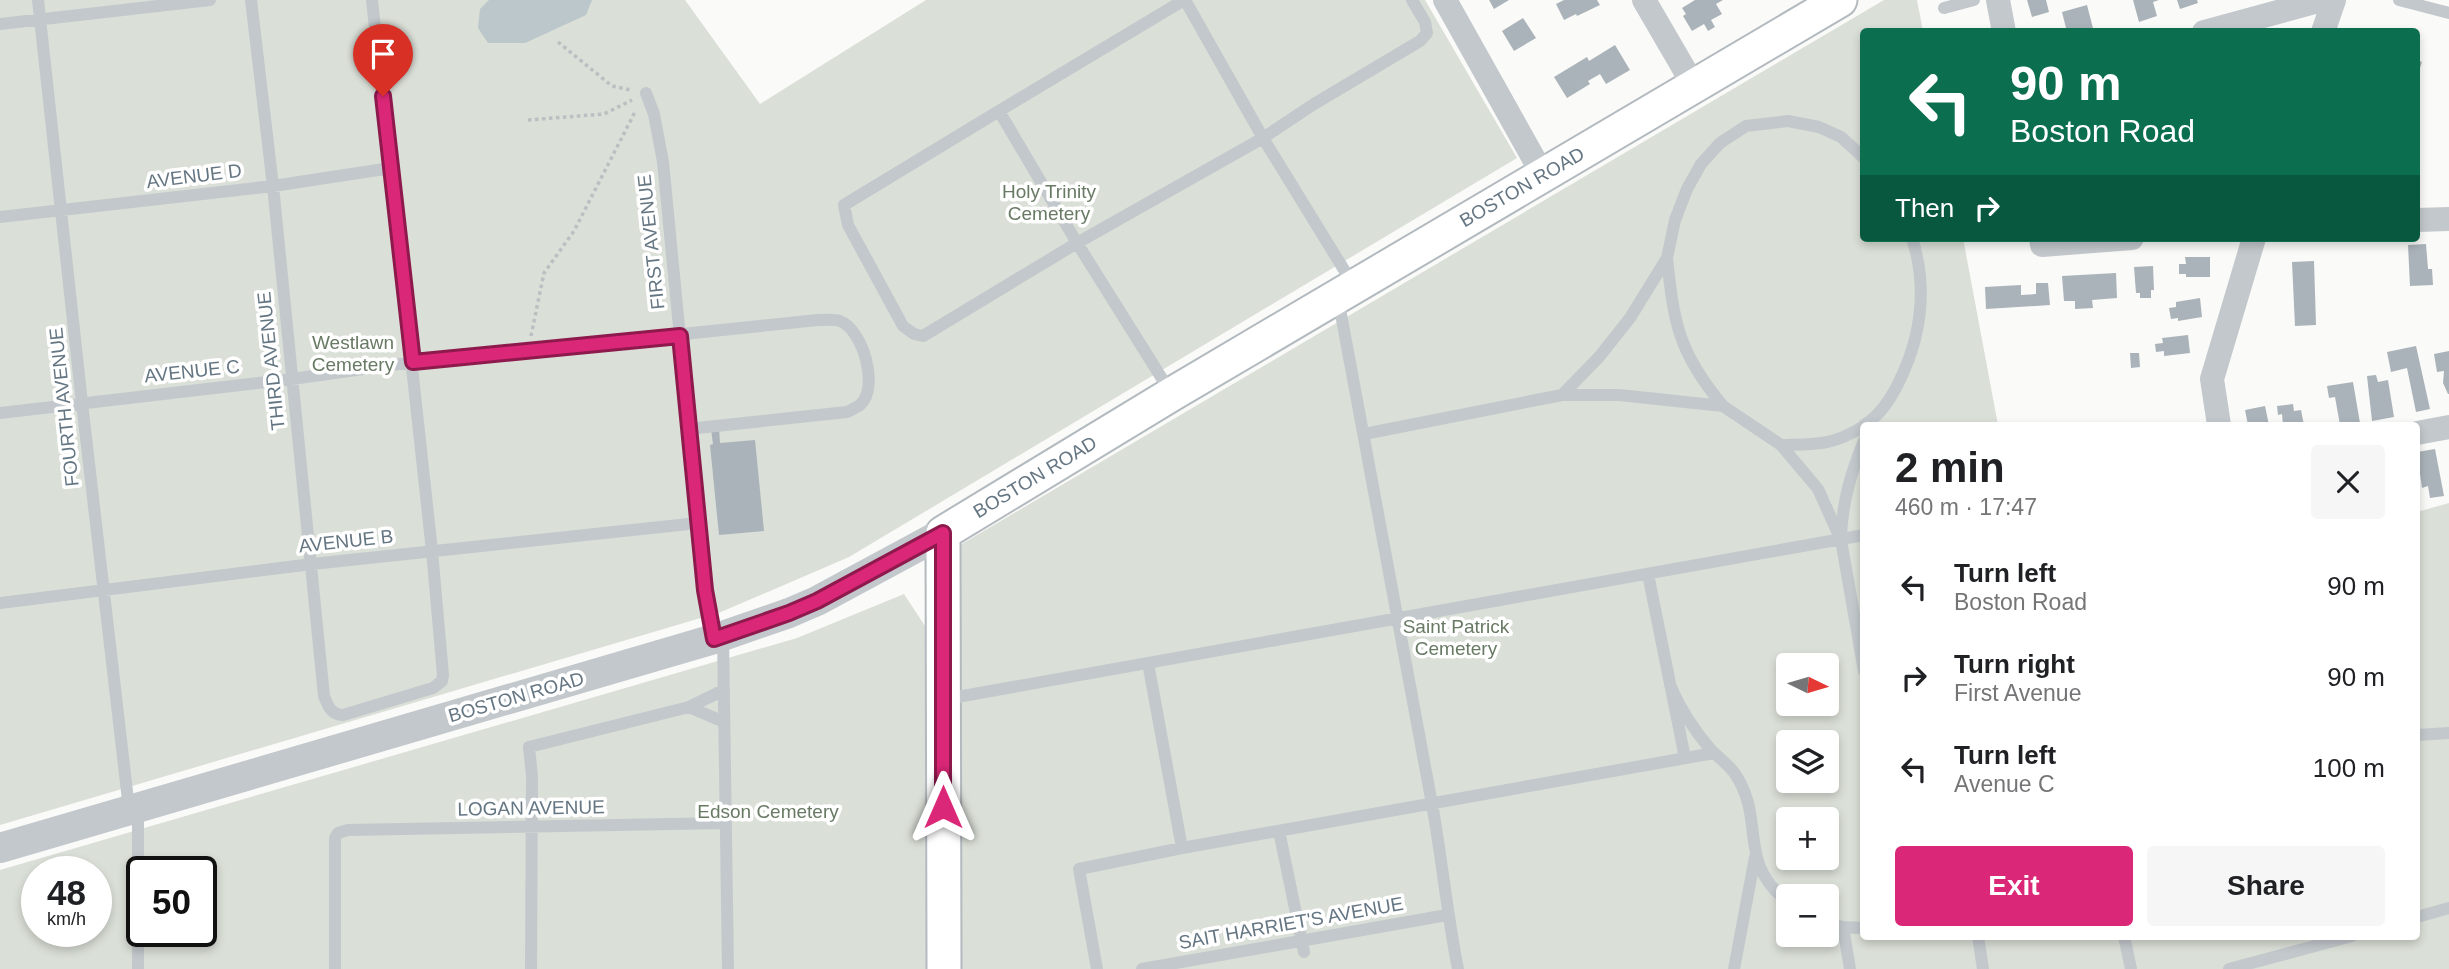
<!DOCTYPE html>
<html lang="en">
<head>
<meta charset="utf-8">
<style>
	:root { --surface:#fff; --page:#f6f6f6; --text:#202124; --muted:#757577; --accent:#db2777 }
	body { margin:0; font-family:Arial,sans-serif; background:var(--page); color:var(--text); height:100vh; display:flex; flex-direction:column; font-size:26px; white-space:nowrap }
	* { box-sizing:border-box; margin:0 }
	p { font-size:23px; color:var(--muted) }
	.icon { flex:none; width:38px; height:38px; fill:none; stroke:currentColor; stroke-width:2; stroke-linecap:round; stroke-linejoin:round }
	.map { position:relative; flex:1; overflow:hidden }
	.side { position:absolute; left:1860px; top:422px; width:560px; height:518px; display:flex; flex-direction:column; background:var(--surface); border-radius:7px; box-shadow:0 4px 10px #0003 }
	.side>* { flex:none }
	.top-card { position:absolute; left:1860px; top:28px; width:560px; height:214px; border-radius:7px; box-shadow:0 4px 10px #0003; background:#0b6e4f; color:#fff; overflow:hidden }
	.needle { width:46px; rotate:95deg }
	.buttons { position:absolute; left:1776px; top:653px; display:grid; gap:14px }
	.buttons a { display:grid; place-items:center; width:63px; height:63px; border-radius:7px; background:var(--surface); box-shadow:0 4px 10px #0003; font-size:35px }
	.speed { position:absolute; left:21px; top:856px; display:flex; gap:14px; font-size:35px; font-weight:700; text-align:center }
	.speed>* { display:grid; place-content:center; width:91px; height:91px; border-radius:50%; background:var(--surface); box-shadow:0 4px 10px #0003; line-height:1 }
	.speed small { font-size:18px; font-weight:400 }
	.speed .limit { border:4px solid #111; border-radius:10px; background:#fff; color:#111 }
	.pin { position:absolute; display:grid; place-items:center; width:60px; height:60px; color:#fff; margin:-72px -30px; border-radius:50% 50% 50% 0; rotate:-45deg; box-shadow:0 0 7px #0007 }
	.pin .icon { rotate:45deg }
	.me { position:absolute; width:77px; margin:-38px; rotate:0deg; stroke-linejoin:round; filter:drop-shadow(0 0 5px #0008) }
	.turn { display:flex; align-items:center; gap:24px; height:147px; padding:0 35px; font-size:32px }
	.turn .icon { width:91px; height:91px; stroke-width:2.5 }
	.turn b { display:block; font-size:49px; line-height:60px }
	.then { display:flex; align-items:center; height:66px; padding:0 35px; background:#0003; gap:14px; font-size:26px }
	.round { display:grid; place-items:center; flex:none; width:74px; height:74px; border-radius:7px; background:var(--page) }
	.head { display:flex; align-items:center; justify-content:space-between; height:119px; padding:0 35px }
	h1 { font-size:42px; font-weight:700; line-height:52px }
	.primary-button { display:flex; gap:14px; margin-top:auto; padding:14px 35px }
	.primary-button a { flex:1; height:80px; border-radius:7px; background:var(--accent); color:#fff; font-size:28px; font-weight:700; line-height:80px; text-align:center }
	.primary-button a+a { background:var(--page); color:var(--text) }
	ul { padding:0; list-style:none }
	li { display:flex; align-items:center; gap:21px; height:91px; padding:0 35px }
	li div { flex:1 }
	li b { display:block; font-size:26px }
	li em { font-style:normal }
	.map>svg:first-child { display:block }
</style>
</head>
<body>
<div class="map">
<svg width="2449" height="969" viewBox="0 0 2449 969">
	<rect width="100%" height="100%" fill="#fafaf8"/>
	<path fill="#dadfd7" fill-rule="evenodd" d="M0 0H685L760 104 926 0H1425L1517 158 849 557 721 612 0 825Z
		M1884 0H1917L1923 31 1864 32V238H1963L1998 425H1864V936H2417V512L2449 503V969H962L960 545ZM1788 665H1827V704H1788ZM1788 742H1827V780H1788ZM1788 819H1827V858H1788ZM1788 896H1827V934H1788Z
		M904 594 925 626 926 969H0V870L797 638ZM37 872H96V931H37ZM142 872H201V931H142Z"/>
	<path fill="#bbc7cb" d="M489 0H592L586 15 525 43H488L478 28 480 9Z"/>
	<path fill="#aab3b9" d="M1489 0H1509L1494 9Z
		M1564 0H1597L1600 5 1577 16 1576 14 1564 20 1556 4Z
		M1695 0H1723L1716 4 1722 14 1711 20 1715 27 1708 31 1704 24 1692 31 1683 16 1686 14 1682 8Z
		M2027 0H2046L2049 12 2032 17Z
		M2133 0H2159L2153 2 2157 16 2139 22Z
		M2177 0H2197L2198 3 2180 9Z
		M2087 5 2094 32H2067L2062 12Z
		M1523 18 1536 38 1514 51 1502 31Z
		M1615 45 1630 70 1606 84 1600 74 1588 81 1590 84 1567 98 1554 77 1587 57 1589 61Z
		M2417 60 2422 62 2417 77Z
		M2426 244 2428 269H2432L2433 285 2410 286 2408 245Z
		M2185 257H2210V277H2186V274H2179V264H2186Z
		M2314 261 2316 325 2295 326 2292 262Z
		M2153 266 2154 290H2151V298H2140V293H2136L2134 267Z
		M2116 273 2117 298 2092 300 2093 308 2075 309V301H2064L2062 276Z
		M2036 283H2048L2050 305 1986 309 1985 287 2021 285V295L2036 294Z
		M2200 298 2202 317 2178 321V318L2171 319 2169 308 2176 307V302Z
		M2188 335 2190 353 2164 356V351L2156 352 2155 344 2163 343 2162 338Z
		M2416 346 2430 409 2416 412 2407 368 2391 372 2387 352Z
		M2449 351V394H2448L2443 383 2444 371 2437 372 2434 354Z
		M2130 353H2139L2140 367 2131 368Z
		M2376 375 2378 382 2388 380 2394 417 2372 421 2367 376Z
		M2353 382 2360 423 2340 425 2335 397 2329 398 2327 386Z
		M2293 404 2294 411 2301 410 2304 425H2283L2282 414 2278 415 2277 406Z
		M2265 406 2269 425H2248L2245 410Z
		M719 428 720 443 755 440 764 531 719 535 710 445 713 444 711 429Z
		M2435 449 2444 496 2430 498 2428 486 2422 488 2417 452Z"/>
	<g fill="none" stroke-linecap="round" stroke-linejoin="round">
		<g stroke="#b3babf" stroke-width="37">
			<path id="secondary" d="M944 969 943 533 1172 394 1840 0"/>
		</g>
		<path stroke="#bbbfc2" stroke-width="3.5" stroke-dasharray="3.5 3.5" stroke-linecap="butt" d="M558 42 612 86 631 90
			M528 120 604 114 632 100
			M531 336 544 273 574 231 636 110"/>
		<path stroke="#c3c8cc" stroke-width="12" d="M38 0 82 403 129 809
			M251 0 273 186 324 696C328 706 331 715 343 715L433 688 442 681 443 675 432 551 372 0
			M2399 0 2449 13
			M1944 8 1974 0
			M0 24 210 0
			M646 93 654 114 663 162 698 523 707 604 714 639
			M999 111 1184 0
			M0 217 273 186 391 168
			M1354 286 1263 138 1314 104 1420 41 1427 33 1425 22 1412 0
			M1338 298 1432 804C1442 859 1447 914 1458 969
			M1171 393 1077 243 999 111 844 205 848 225 903 326 914 334 923 336 1077 243 1263 138 1185 0
			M1562 395H1619L1723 406C1679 353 1674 325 1667 258
			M1723 406 1781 445
			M0 413 292 379 413 362 818 320C824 320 834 319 840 321 863 330 879 386 861 404 858 407 851 410 847 412L688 429
			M1864 425C1880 416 1890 400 1898 384 1921 338 1928 288 1912 238
			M1864 426C1832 446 1817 444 1781 445L1818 489 1841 540 1864 671
			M1364 434 1562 395 1599 357 1630 318 1667 258 1675 220 1687 189 1701 164 1720 143 1746 126 1788 121 1819 127 1841 137 1864 158
			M1841 535C1843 500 1851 472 1864 441
			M1648 574 1685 758
			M0 603 312 564 698 523
			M723 636 728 969
			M1148 663 1182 848
			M1671 687C1681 711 1694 730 1711 750 1720 759 1731 766 1737 777 1765 822 1737 863 1788 902
			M946 699 1864 535
			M689 707 724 722
			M2417 735 2449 733
			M138 807V969
			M1279 831 1304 952
			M2417 917 2449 908
			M1827 923 1843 927 1864 928
			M1843 927 1850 969
			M1978 936 1983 969
			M2124 936 2131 969
			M335 969V838L338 833 348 830 725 823
			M531 969 532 777 529 747 689 707 724 690
			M1097 969 1079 869 1182 848 1714 753
			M1142 969 1447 915
			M1734 969 1755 857
			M2229 969 2352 936"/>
		<path stroke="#c3c8cc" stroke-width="24" d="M1445 0 1543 175
			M1644 0 1694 86
			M1998 0 2004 32
			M2204 32 2322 0
			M2323 32 2334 0
			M2417 220 2449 219
			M2041 238 2042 245 2132 238
			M2219 425 2212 379 2254 238
			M2417 433 2449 427"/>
		<path stroke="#c3c8cc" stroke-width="30" d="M0 848 714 639 789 613 817 601 943 533"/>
		<use href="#secondary" stroke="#fff" stroke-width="33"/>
	</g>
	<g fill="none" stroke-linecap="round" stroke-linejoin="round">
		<g stroke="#8e194d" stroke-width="18">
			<path id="route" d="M383 96 413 362 680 336 705 590 714 639 789 613 817 601 943 533V807"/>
		</g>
		<use href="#route" stroke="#db2777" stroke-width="12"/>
	</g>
	<g text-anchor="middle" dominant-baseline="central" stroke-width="7" stroke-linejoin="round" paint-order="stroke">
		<g font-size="19" fill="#657683" stroke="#fff">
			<text transform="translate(194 176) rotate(-7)">AVENUE D</text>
			<text transform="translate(1522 187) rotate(-30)">BOSTON ROAD</text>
			<text transform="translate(651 242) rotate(-96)">FIRST AVENUE</text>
			<text transform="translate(271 361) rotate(-96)">THIRD AVENUE</text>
			<text transform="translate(192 371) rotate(-6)">AVENUE C</text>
			<text transform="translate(64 407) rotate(-96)">FOURTH AVENUE</text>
			<text transform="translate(1035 477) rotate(-31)">BOSTON ROAD</text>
			<text transform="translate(346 541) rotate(-6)">AVENUE B</text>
			<text transform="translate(516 697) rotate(-16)">BOSTON ROAD</text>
			<text transform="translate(531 808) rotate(-1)">LOGAN AVENUE</text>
			<text transform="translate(1291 923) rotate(-10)">SAIT HARRIET'S AVENUE</text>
		</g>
		<g font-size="19" fill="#687a64" stroke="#fff">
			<text x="1049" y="191">Holy Trinity<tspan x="1049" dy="22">Cemetery</tspan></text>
			<text x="353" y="342">Westlawn<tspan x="353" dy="22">Cemetery</tspan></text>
			<text x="1456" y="626">Saint Patrick<tspan x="1456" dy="22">Cemetery</tspan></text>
			<text x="768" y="811">Edson Cemetery</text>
		</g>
	</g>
</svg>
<div class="buttons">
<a><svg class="needle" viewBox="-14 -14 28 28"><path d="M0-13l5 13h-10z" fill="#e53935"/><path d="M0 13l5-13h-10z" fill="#757577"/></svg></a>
<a><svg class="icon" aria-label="layers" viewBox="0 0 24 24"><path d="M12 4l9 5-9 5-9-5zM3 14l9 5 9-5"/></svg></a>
<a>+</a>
<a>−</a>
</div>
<div class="speed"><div>48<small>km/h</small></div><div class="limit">50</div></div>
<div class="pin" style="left:383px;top:96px;background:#d93025"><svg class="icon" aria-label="arrive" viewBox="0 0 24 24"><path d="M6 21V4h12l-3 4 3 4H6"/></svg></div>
<svg class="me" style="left:943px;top:807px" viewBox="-20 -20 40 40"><path d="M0-17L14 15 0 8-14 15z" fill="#db2777" stroke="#fff" stroke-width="4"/></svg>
<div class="top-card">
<div class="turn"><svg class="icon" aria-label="left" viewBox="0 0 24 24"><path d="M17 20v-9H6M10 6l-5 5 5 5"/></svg><div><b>90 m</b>Boston Road</div></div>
<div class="then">Then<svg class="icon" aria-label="right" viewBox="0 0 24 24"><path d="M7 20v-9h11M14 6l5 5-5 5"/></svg></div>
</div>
<section class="side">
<div class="head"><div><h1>2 min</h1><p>460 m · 17:47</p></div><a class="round"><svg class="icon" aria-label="close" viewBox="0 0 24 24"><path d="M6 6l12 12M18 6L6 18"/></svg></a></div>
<ul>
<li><svg class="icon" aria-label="left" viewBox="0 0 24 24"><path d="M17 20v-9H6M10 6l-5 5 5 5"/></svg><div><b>Turn left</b><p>Boston Road</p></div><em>90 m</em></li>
<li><svg class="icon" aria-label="right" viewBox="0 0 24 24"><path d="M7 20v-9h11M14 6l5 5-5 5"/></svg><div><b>Turn right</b><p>First Avenue</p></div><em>90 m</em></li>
<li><svg class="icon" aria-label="left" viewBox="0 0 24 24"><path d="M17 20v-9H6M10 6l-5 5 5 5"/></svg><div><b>Turn left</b><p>Avenue C</p></div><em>100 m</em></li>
</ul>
<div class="primary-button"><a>Exit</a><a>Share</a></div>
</section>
</div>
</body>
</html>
